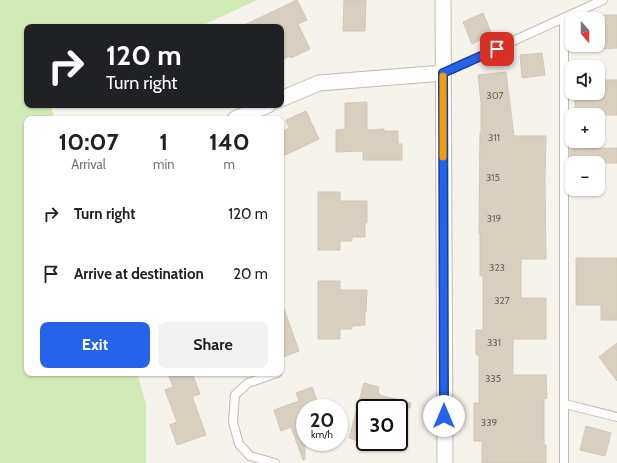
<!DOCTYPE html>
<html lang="en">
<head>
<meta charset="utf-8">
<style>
	:root { --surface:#fff; --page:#f2f2f2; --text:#222; --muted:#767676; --accent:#2563eb }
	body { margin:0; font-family:Cabin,sans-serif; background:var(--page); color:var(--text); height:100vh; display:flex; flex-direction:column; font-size:15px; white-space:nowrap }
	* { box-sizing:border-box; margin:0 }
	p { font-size:13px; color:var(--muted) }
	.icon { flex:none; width:22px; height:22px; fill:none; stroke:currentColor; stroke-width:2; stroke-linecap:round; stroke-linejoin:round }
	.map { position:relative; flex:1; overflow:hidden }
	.details { position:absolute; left:24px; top:116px; width:260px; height:260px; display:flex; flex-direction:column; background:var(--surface); border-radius:8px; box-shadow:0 1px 3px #0004 }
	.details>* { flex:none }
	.hud { position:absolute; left:24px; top:24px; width:260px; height:84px; border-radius:8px; box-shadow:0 1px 3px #0004; background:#202124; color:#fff; overflow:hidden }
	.needle { width:26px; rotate:160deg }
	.fabs { position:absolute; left:565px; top:12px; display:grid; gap:8px }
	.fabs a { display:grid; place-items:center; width:40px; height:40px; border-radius:8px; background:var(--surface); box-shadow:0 1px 3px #0004; font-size:20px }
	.speed { position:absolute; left:296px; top:399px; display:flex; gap:8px; font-size:20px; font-weight:700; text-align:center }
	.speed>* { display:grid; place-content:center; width:52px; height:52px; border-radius:50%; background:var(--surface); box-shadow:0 1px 3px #0004; line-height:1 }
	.speed small { font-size:10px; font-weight:400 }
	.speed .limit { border:2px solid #111; border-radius:6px; background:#fff; color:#111 }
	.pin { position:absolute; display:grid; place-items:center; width:34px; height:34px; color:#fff; margin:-17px; border-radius:8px; box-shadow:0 2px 6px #0006 }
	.me { position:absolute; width:44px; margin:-22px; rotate:0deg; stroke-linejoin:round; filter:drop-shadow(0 0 3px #0008) }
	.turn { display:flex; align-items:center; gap:14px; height:84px; padding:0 16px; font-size:18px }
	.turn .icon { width:52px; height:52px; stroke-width:2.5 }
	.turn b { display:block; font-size:28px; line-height:34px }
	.eta { display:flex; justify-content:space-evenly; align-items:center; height:68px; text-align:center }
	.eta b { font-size:24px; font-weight:700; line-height:28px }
	.primary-button { display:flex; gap:8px; margin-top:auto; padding:8px 16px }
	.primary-button a { flex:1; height:46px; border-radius:8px; background:var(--accent); color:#fff; font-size:16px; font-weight:700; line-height:46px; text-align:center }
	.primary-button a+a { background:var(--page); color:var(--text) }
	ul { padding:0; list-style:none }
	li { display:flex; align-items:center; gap:12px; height:60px; padding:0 16px }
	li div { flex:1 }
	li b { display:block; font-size:15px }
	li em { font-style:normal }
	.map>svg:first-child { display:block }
</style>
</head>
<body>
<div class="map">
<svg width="617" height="463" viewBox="0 0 617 463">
	<rect width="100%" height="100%" fill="#f6f3ec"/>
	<path fill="#d2eab5" d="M0 0H257L199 27H27V105H50L55 119H27V373H137L146 404V463H0Z"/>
	<path fill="#d8cfc1" stroke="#d3c7b4" d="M297 0 307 20 298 24 310 49 291 58 290 56 281 60V27H240Z
		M344 0H366L365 31H343Z
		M483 13 492 34 472 44 463 22Z
		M598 15H617V48L598 49Z
		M542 53 545 75 522 78 520 55Z
		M506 72 514 136H546L545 179 546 259H521V298H546V339H513V375H546L547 398 544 399V445H546V463H482V441H474V403H479V355H476V330H483V276H480V233H479L480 133H481V103L478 75Z
		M598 80H617V115H575V93H598Z
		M367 102V130L384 129V131H398V144H402V160H363V151L336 152V130L345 129V103Z
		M306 111 319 139 281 157V132L289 128 286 120Z
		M617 148V163H570V149Z
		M318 192H340V201H367V223H365V237H352V241H340V250H318Z
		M576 258H617V320H601V305H576Z
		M318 281H340V290H367L366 312H365V325L352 326V329H340V339H318Z
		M281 306H283L299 351 281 358Z
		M617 343V381L599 357Z
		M168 373H192L200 394 193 396V399L206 435 177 445 170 425 177 422 165 390 173 387Z
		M364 383 379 387 378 393 380 394V395L411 403 410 408H365V443L349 438Z
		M312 387 320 408H305V459L303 460 291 427 281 431 274 410 299 401 296 393Z
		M586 426 611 433 605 456 580 450Z"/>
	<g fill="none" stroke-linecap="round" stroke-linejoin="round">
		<g stroke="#c2bbae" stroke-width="10">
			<path id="lane" d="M443 73 603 0
				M565 404 617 417
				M275 463 250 456 239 444 233 422 235 395 248 383 277 373
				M564 463V18"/>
		</g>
		<g stroke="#c2bbae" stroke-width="17">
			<path id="street" d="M443 0 445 463
				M281 99 319 83 443 73
				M235 119 268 105"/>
		</g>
		<use href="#lane" stroke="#fff" stroke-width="8"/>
		<use href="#street" stroke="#fff" stroke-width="15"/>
	</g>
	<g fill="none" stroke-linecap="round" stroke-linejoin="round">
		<g stroke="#184099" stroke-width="10">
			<path id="route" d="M444 416 443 73 497 49"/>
		</g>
		<use href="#route" stroke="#2563eb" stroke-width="7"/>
		<path stroke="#f59e0b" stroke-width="7" d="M443 76V157"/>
	</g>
	<g text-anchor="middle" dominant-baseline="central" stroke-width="4" stroke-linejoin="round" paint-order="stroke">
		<g font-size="10" fill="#6e675b">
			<text x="495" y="95">307</text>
			<text x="494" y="137">311</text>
			<text x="493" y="177">315</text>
			<text x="494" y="218">319</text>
			<text x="497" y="267">323</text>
			<text x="502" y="300">327</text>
			<text x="494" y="342">331</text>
			<text x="493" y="378">335</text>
			<text x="489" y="422">339</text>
		</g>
	</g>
</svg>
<div class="fabs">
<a><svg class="needle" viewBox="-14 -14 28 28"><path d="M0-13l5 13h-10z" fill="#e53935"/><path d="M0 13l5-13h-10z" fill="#767676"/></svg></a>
<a><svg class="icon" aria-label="sound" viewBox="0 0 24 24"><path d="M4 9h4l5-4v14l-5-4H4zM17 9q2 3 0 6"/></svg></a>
<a>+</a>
<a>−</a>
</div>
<div class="speed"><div>20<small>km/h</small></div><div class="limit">30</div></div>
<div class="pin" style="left:497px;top:49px;background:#d93025"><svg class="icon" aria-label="arrive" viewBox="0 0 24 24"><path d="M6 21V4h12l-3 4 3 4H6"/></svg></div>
<svg class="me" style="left:444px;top:416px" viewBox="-20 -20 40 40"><circle r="19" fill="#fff"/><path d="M0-13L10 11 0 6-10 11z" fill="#2563eb"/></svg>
<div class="hud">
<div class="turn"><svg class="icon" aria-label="right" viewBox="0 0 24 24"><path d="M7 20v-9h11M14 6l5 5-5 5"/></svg><div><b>120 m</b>Turn right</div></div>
</div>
<section class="details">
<div class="eta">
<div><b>10:07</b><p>Arrival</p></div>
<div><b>1</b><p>min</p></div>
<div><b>140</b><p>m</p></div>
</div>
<ul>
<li><svg class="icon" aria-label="right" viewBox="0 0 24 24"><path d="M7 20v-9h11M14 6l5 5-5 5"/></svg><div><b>Turn right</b></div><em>120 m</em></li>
<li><svg class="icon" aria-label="arrive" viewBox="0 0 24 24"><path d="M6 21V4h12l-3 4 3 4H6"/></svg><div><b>Arrive at destination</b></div><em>20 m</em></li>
</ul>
<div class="primary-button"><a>Exit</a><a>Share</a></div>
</section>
</div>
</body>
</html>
